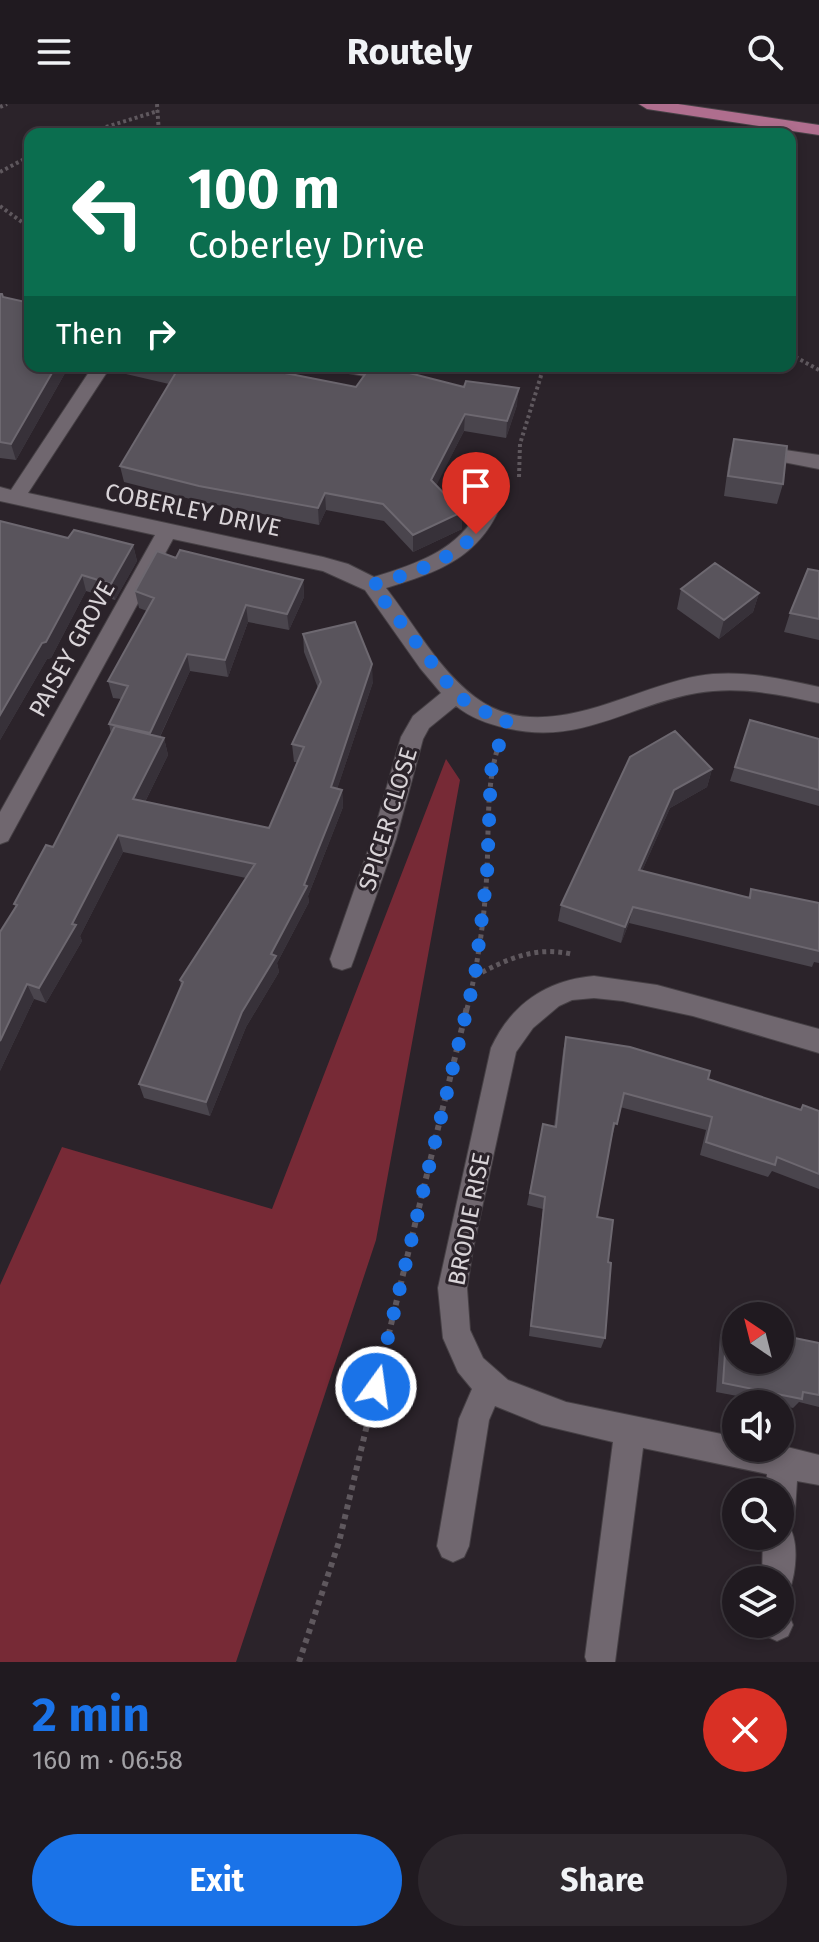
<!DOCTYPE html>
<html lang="en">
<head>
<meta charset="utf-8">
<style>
	:root { --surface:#201a20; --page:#2d272d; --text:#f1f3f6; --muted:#a2a1a5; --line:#3d383e; --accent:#1a73e8 }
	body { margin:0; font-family:"Fira Sans",sans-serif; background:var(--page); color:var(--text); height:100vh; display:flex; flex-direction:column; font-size:30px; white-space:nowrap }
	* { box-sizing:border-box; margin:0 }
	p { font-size:26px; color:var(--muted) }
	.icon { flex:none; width:44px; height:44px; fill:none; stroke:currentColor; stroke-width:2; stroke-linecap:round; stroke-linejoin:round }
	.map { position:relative; height:1558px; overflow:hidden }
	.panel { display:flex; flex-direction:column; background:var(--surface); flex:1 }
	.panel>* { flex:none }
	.top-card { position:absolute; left:24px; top:24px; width:772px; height:244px; border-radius:16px; box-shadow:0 4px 12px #0003,0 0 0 2px var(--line); background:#0b6e4f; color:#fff; overflow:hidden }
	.needle { width:52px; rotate:325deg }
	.tools { position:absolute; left:722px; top:1198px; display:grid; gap:16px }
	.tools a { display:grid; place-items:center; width:72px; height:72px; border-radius:50%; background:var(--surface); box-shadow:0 4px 12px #0003,0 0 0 2px var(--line); font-size:40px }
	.pin { position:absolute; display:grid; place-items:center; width:68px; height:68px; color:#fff; margin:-82px -34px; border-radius:50% 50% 50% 0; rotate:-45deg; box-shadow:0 0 8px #0007 }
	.pin .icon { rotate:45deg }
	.me { position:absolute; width:88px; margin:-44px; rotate:14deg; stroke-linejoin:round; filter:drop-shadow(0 0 6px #0008) }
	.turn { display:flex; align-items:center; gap:28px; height:168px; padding:0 32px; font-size:36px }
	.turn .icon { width:104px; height:104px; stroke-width:2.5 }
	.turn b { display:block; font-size:56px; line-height:68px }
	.then { display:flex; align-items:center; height:76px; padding:0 32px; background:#0003; gap:16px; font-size:30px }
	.round { display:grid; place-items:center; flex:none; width:84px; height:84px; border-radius:42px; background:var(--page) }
	.summary { display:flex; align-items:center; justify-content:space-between; height:136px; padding:0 32px }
	h1 { font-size:48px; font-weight:700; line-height:60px; color:var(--accent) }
	.action { display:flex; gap:16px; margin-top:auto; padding:16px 32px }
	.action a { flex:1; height:92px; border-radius:48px; background:var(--accent); color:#fff; font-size:32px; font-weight:700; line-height:92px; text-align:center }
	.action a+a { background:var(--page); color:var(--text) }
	header { display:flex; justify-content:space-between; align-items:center; height:104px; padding:0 32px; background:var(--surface); font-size:36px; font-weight:700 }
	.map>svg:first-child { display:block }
</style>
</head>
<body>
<header><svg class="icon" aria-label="menu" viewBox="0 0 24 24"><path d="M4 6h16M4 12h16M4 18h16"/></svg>Routely<svg class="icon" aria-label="search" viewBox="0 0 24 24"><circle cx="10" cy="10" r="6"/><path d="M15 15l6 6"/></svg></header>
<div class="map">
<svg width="819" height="1558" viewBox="0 0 819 1558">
	<rect width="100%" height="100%" fill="#2b232a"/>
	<path fill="#772a36" d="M446 655 460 676 376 1136 236 1558H0V1181L62 1043 272 1105Z"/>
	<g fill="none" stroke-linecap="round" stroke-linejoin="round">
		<g stroke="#464045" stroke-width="2">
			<path id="minor" d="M93 262H111L28 389 323 453 348 460 374 473C419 459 465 444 483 396L469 387 479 380 501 388 504 393C483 452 442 467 386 484 415 521 437 564 475 593 542 644 629 584 698 572 738 565 780 574 819 583V599C779 590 738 582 697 589 628 601 581 642 506 624 488 620 471 614 456 602L429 624 423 635 396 735 354 855 351 863 342 866 333 863 330 855 372 735 401 633 413 612 441 589 420 564 365 486 323 467 173 435 8 737 0 740V708L155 431 0 397V383L11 386Z
				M334 262H375L404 268 406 272 397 278 343 268Z
				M785 346 819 351V365L778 357 775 352 778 347Z
				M594 872 657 881 819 925V949L693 912 623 897 594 894 572 896 559 902 533 924 516 948 473 1145 467 1184 470 1226 483 1254 508 1276 566 1298 736 1333V1344L783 1342 819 1351V1381L797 1377 795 1407 791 1418 787 1420C800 1434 796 1470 789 1487L780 1491V1476H762L763 1432H780V1388H766L767 1370 643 1344 615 1558H587L585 1553 613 1338 542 1321 495 1302 489 1316 469 1442 464 1453 453 1458 442 1453 437 1442 459 1315 472 1285 458 1268 443 1234 438 1184 491 944C511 900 547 876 594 872Z
				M780 1505 788 1509 793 1521 788 1532 777 1537 766 1532 761 1520H780Z"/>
		</g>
		<g stroke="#464045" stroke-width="2">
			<path id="major" d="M639 0H678L819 21V31L647 5Z"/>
		</g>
		<path stroke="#5f585e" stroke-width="4" stroke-dasharray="3 3" stroke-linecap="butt" d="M157 0 159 30
			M0 3 7 0
			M83 30 158 7
			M0 68 30 52
			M0 102 30 124
			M790 250 819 266
			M519 373 520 340 544 262"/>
		<path stroke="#5f585e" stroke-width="5" stroke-dasharray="4 4" stroke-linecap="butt" d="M475 872C507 855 535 842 571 850
			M467 905C478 860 485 812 487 765 489 724 486 682 498 643"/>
		<path stroke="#5f585e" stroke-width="6" stroke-dasharray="5 5" stroke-linecap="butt" d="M299 1558 339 1438 467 903"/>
		<use href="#minor" fill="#70676f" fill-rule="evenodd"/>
		<use href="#major" fill="#af6e8e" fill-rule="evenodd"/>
	</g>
	<path fill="#4a454d" d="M0 190 30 262H69L16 356 0 354Z
		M125 262H293L288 269 356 283 517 301 506 334 464 327 436 381 462 408V425L413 448 384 417 326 406 319 421 202 398 124 378 120 362 169 280 126 270Z
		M734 335 783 380 777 400 724 392 729 355Z
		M0 417 68 434 133 441 137 457 115 496 86 487 51 554 47 555 0 636Z
		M176 454 303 476 304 493 289 526 248 518 228 573 190 567 160 633 164 634 168 651 145 698 269 724 297 658H294L292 640 318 584 304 548 303 530 373 578 337 685 342 686 343 703 308 792 309 798 277 859 279 868 246 923 210 1012 144 994 139 980 181 883 180 876 246 774 123 748 80 832 82 837 46 899 34 895 0 967 16 803 14 800 53 743 111 630 109 620 121 595 113 594 108 577 147 507 139 504 135 487Z
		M819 467V536L784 528 790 509Z
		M681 485 759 489 753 508 719 535 677 505Z
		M750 616 819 635V702L730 677Z
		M712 665 707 683 670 704 642 767 748 794 751 785 819 799V859L814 858 812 863 629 819 621 839 558 817 561 801Z
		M566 933 708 975 800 1006 803 1001 819 1007V1085L772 1067 768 1073 700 1051 706 1026 620 1003 612 1033 611 1032 597 1113 608 1158 605 1234 601 1244 529 1232 543 1105 527 1101 543 1020 554 1023 563 947Z
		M727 1221 819 1239V1303L799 1298 793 1304 780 1301V1300L716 1288 720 1231Z"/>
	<path fill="#373139" d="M56 262H69L16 356 11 340Z
		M279 262H293V263L277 284 275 267Z
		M519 284 517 301 506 334 507 317Z
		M465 310 464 327 431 392V376Z
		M325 389 326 406 319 421 318 404Z
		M462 408V425L413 448V431Z
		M133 441 137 457 115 496 111 480Z
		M82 471 86 487 51 554 47 555 0 636V611Z
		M303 476 304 493 289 526 287 510Z
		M759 489 753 508 719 535 724 516Z
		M246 501 248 518 228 573 225 556Z
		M187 550 190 567 154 645 150 629Z
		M372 560 373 578 332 700 331 683Z
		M164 634 168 651 138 712 133 695Z
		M712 665 707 683 670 704 635 783 639 766 674 686Z
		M342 686 343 703 308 792 309 798 277 859 279 868 246 923 210 1012 206 998 242 908 304 781Z
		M118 731 123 748 80 832 82 837 46 899 39 884Z
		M633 803 629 819 621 839 625 823Z
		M27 880 34 895 0 967V937Z"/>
	<path fill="#59545c" stroke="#6d6870" stroke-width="2" d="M0 190H2L3 193 30 199V262H56L11 340 0 338Z
		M164 262H279L275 267 356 283 371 262H382L464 283 466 277 519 284 507 317 465 310 431 376 462 408 413 431 383 400 325 389 318 404 199 382 120 362 178 265Z
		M734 335 787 342 783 380 728 372Z
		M0 417 68 434 74 426 133 441 111 480 82 471 46 538 42 539 0 611Z
		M180 446 303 476 287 510 246 501 225 556 187 550 150 629 109 620 128 582 108 577 154 494 135 487 157 447 176 454Z
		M715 459 759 489 724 516 681 485Z
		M808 465 819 467V515L790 509Z
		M355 518 372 560 331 683 342 686 304 781 307 782 271 850 276 852 242 908 206 998 139 980 183 878 180 876 255 760 118 731 72 820 76 821 39 884 27 880 0 937V828L17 801 14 800 46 741 53 743 115 622 164 634 133 695 269 724 304 643 292 640 321 578 303 530Z
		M750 616 819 635V686L735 663Z
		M675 627 712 665 674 686 639 766 750 794 751 785 819 799V847L633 803 625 823 561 801 630 653Z
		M566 933 630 943 710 967 708 975 801 1006 803 1001 819 1007V1070L777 1053 775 1061 706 1038 712 1013 624 989 617 1020 614 1019 597 1113 613 1116 608 1158 611 1159 605 1234 531 1222 545 1093 530 1089 543 1020 556 1023Z
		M727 1221 736 1223V1256H780V1231L819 1239V1291L803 1288 802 1295 723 1279Z"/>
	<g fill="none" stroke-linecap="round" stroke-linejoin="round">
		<path stroke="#1a73e8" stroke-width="14" stroke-dasharray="0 25.2" d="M376 1283 475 872 487 770 491 667 507 615 476 605 456 590 372 481C412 469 446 459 476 430"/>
	</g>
	<g text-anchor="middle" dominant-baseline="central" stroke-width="6" stroke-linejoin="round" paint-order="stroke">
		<g font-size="24" fill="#d9d4d8" stroke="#2b232a">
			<text transform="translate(193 406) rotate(12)">COBERLEY DRIVE</text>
			<text transform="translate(72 545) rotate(-61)">PAISEY GROVE</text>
			<text transform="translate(388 715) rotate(-73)">SPICER CLOSE</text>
			<text transform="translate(469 1115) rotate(-79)">BRODIE RISE</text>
		</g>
	</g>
</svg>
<div class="tools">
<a><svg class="needle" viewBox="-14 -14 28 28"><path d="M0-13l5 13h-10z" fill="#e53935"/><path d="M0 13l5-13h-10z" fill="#a2a1a5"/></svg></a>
<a><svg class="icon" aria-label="sound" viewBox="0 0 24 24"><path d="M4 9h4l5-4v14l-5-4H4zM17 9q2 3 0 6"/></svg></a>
<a><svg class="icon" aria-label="search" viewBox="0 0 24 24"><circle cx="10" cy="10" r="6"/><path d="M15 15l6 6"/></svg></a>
<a><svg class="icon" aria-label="layers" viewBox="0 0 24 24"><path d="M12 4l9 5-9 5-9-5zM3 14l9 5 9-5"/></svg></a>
</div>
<div class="pin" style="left:476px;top:430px;background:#d93025"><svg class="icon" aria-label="arrive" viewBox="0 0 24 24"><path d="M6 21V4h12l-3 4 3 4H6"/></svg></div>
<svg class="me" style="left:376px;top:1283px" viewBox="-20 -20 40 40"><circle r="17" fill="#1a73e8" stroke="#fff" stroke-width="3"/><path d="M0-11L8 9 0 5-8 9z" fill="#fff"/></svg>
<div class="top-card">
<div class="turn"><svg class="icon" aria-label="left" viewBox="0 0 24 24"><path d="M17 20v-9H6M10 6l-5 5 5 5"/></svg><div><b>100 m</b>Coberley Drive</div></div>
<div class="then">Then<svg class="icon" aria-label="right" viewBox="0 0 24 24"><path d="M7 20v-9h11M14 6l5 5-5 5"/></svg></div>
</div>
</div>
<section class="panel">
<div class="summary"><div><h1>2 min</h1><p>160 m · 06:58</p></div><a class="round" style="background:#d93025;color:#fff"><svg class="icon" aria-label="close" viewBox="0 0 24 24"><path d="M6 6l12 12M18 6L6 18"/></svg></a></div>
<div class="action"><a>Exit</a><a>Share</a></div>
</section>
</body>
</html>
